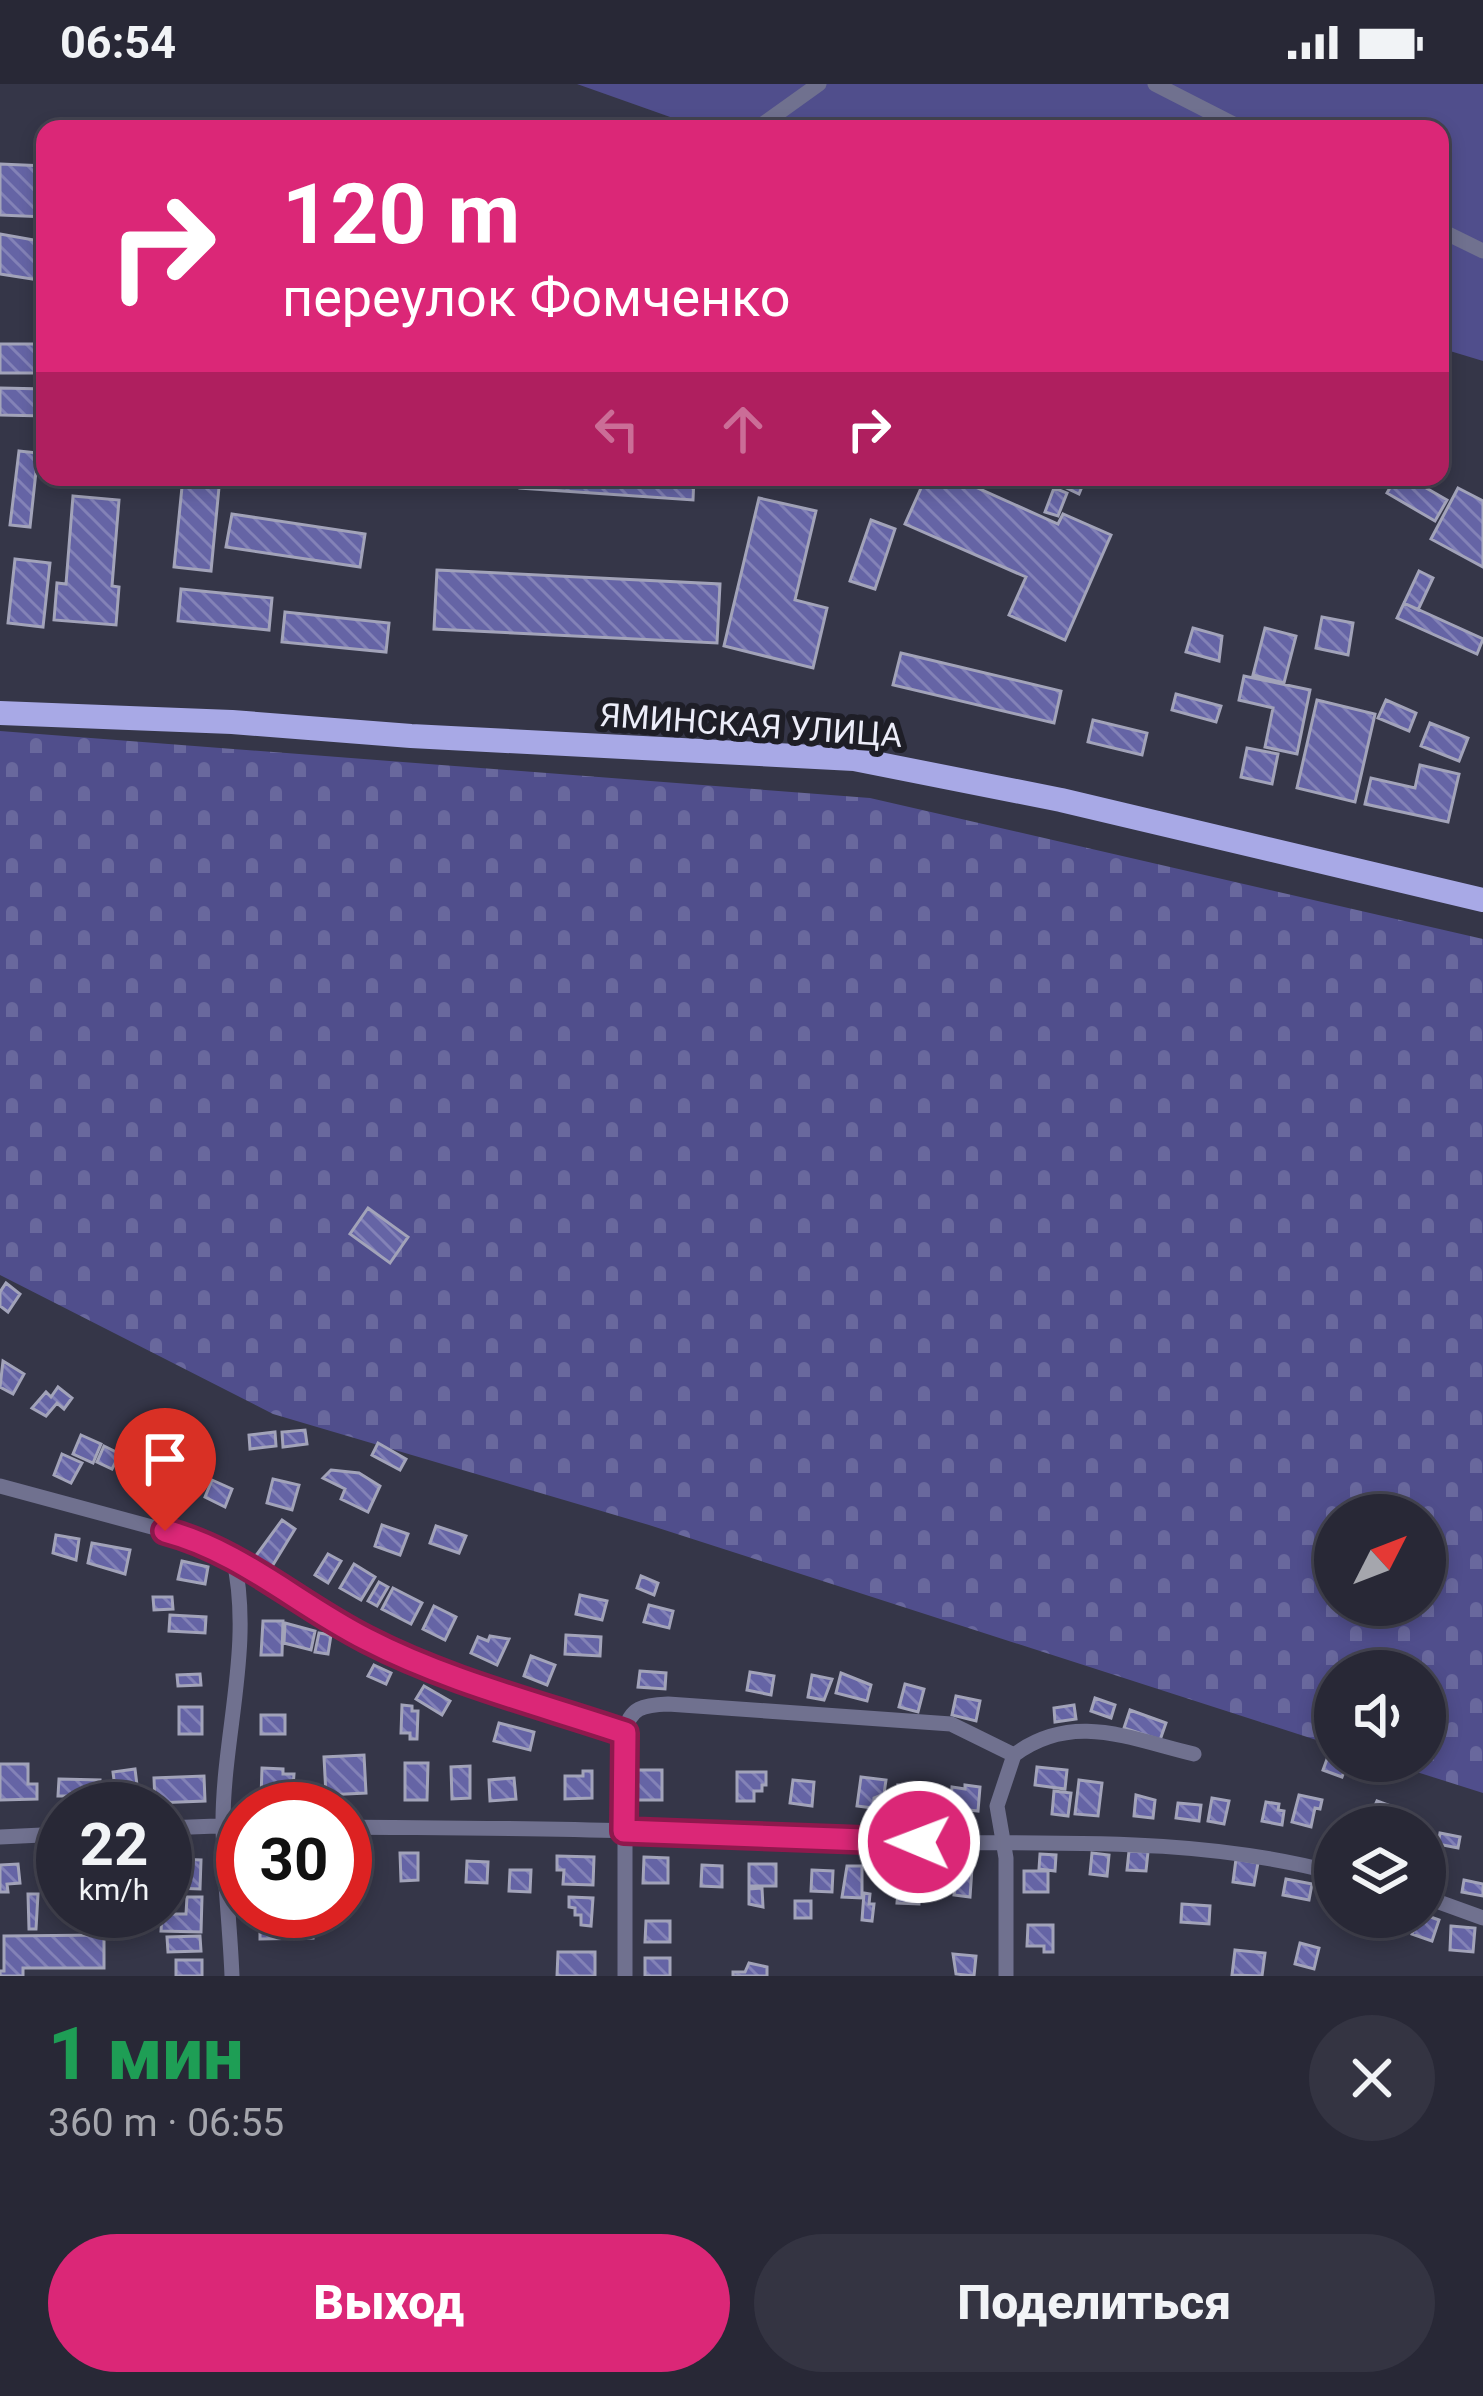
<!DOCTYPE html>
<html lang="ru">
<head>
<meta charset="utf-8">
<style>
	:root { --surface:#282836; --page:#343442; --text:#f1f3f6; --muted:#a5a6ad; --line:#444451; --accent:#db2777 }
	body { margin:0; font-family:Roboto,sans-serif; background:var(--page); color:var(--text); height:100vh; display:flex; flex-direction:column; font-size:45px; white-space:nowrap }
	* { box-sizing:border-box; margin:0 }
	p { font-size:39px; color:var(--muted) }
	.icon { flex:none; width:66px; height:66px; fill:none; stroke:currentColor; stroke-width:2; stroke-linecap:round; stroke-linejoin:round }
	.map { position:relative; height:1892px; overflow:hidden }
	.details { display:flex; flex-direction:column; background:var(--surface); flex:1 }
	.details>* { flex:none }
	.top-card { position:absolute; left:36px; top:36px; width:1413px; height:366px; border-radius:24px; box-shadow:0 6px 18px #0003,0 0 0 3px var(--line); background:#db2777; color:#fff; overflow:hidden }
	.needle { width:78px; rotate:48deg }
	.tools { position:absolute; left:1314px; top:1410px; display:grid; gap:24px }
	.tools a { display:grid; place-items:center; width:132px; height:132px; border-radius:50%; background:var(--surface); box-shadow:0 6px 18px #0003,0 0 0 3px var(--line); font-size:60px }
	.speed { position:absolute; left:36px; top:1698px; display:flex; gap:24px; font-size:60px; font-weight:700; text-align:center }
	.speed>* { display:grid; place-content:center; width:156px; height:156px; border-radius:50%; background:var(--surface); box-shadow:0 6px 18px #0003,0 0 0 3px var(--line); line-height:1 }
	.speed small { font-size:30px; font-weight:400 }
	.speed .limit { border:18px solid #d22; background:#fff; color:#111 }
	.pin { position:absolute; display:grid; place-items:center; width:102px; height:102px; color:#fff; margin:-123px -51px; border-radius:50% 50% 50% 0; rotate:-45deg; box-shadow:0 0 12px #0007 }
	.pin .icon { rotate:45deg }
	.me { position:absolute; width:132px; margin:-66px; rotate:271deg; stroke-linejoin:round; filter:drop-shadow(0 0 9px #0008) }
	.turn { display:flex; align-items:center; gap:42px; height:252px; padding:0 48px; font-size:54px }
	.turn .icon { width:156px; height:156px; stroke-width:2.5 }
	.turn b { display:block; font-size:84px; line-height:102px }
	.lanes { display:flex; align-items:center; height:114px; padding:0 48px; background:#0003; justify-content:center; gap:60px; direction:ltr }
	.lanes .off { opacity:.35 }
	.round { display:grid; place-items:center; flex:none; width:126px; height:126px; border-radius:63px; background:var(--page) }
	.overview { display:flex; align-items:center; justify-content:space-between; height:204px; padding:0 48px }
	h1 { font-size:72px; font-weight:800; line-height:90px; color:#1e9e55 }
	.primary-button { display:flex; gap:24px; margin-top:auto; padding:24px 48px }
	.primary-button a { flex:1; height:138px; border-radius:72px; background:var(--accent); color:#fff; font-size:48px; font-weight:800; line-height:138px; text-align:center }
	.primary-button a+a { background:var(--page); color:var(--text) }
	.status { display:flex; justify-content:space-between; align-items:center; height:84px; padding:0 60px; background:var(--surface); direction:ltr }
	.status svg { height:33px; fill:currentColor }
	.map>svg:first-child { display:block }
</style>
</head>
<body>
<div class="status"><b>06:54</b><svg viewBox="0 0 49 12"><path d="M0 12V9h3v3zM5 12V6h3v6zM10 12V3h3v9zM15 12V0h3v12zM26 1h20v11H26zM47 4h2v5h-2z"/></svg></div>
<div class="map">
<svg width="1483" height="1892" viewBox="0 0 1483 1892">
	<defs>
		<pattern id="cemetery-stones" width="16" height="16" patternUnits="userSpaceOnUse" patternTransform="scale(3)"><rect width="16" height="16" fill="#504e8c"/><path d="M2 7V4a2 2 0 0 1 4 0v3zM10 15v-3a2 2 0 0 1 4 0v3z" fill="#69689d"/></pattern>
		<pattern id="building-back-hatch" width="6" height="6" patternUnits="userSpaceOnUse" patternTransform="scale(3)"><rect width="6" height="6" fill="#6564a5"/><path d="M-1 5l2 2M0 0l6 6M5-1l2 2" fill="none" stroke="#8382b7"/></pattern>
	</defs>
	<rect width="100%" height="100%" fill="#353648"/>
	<path fill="#504e8c" d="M577 0H1483V277L1440 264V45H704Z"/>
	<path fill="url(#cemetery-stones)" fill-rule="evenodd" d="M0 647 870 714 1483 855V1709L1382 1677H1425V1587H1335V1662L649 1441 273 1330 0 1191ZM1335 1431H1425V1521H1335Z"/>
	<path fill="url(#building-back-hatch)" stroke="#a2a3b9" stroke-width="3" d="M318 38 379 40V45H317Z
		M0 80 45 82V133L0 131Z
		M0 150 45 158V197L0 190Z
		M0 260H45V289H0Z
		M0 304 45 305V332L0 331Z
		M19 367 38 369 30 443 10 441Z
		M183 393H220L211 487 174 483Z
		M521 393H694L693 416 520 404Z
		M926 393H953L1058 440 1063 430 1111 451 1065 556 1009 531 1026 493 905 440Z
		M1061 393H1086L1079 410 1058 400Z
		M1396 393H1407L1447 416 1435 437 1387 409Z
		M1054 404 1067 409 1058 432 1045 428Z
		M1458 404 1483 417V483L1431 455Z
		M73 412 119 416 112 502 119 503 116 541 54 536 57 499 66 500Z
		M759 414 816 427 795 516 827 524 813 584 724 562Z
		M232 430 365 450 360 483 226 463Z
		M871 436 895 445 875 505 850 497Z
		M15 475 50 479 43 543 8 539Z
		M437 486 720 500 717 559 434 545Z
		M1419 487 1433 494 1418 526 1404 519Z
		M181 505 272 514 269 546 178 537Z
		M1404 519 1483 555 1477 570 1397 534Z
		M285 528 389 539 386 568 282 558Z
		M1322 533 1353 539 1348 571 1316 564Z
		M1193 544 1222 552 1219 577 1186 568Z
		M1265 544 1296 552 1284 599 1253 591Z
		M901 569 1061 607 1054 639 893 601Z
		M1244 592 1310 606 1297 670 1265 663 1273 624 1239 616Z
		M1176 610 1221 622 1216 638 1172 626Z
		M1317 616 1375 630 1355 718 1297 704Z
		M1386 616 1416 629 1409 647 1378 634Z
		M1093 636 1147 649 1142 671 1088 658Z
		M1430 639 1468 654 1459 677 1421 662Z
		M1247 664 1278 670 1272 700 1241 693Z
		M1420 681 1459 690 1448 738 1365 720 1371 694 1415 704Z
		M368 1124 408 1153 390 1179 350 1150Z
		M6 1199 20 1210 8 1228 0 1222V1208Z
		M3 1277 24 1290 13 1310 0 1303Z
		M58 1303 72 1314 64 1325 57 1319 46 1332 32 1324 46 1308 51 1313Z
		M305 1346 307 1360 283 1363 282 1348Z
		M275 1348 276 1362 250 1365 249 1351Z
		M81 1351 101 1360 93 1379 73 1370Z
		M378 1359 406 1375 400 1386 372 1371Z
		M104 1362 120 1370 112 1385 97 1378Z
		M62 1370 82 1379 71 1399 54 1391Z
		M165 1383 188 1393 181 1407 176 1405 172 1414 155 1406Z
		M331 1386 359 1389 380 1402 368 1428 341 1415 345 1405 323 1394Z
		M273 1395 299 1401 292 1426 267 1419Z
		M212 1396 232 1405 225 1423 205 1413Z
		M282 1436 295 1445 271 1484 255 1473Z
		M382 1441 408 1450 400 1471 375 1462Z
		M436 1442 466 1452 459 1469 430 1459Z
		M56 1451 79 1455 76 1476 53 1469Z
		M92 1459 130 1466 125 1490 88 1479Z
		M328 1470 341 1477 328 1499 315 1491Z
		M182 1477 208 1483 205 1500 178 1495Z
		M354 1480 375 1493 361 1516 340 1504Z
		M641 1492 658 1499 654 1511 637 1504Z
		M379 1498 388 1503 377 1522 368 1517Z
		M393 1504 422 1519 411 1540 382 1525Z
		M580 1511 607 1517 602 1536 576 1530Z
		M153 1513H172L173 1525 154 1526Z
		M649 1521 673 1527 669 1544 644 1538Z
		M434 1522 456 1533 445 1556 423 1545Z
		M170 1531 206 1533 205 1549 169 1547Z
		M263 1537H283L282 1571H261Z
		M285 1539 315 1547 311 1566 284 1559Z
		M319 1549 331 1551 328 1570 315 1568Z
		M566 1551 601 1553 600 1572 565 1570Z
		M490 1552 509 1555 497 1581 471 1569 478 1553 488 1557Z
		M531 1572 555 1581 547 1601 524 1592Z
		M374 1581 391 1589 386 1600 368 1592Z
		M640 1587 666 1589 665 1605 638 1603Z
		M750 1588 774 1592 771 1611 747 1606Z
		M841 1589 871 1601 867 1617 836 1609Z
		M200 1590 201 1601 178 1602 177 1591Z
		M812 1591 832 1595 824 1616 808 1613Z
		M905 1600 924 1605 918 1628 899 1623Z
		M424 1602 450 1617 442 1631 416 1615Z
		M956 1612 980 1617 976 1637 952 1631Z
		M1095 1614 1115 1621 1111 1634 1091 1627Z
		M402 1621 412 1622V1627H418L417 1655H410V1649H401Z
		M1074 1621 1076 1635 1055 1638 1054 1624Z
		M179 1623H202V1650H179Z
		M1130 1626 1166 1639 1160 1656 1124 1644Z
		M261 1631H285V1650H261Z
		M499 1639 534 1648 530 1666 494 1657Z
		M1330 1667 1335 1668V1677H1348L1342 1693 1323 1686Z
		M364 1671 366 1709 326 1711 324 1673Z
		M405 1679H428L427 1716H405Z
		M0 1680H28V1700H37V1715L0 1716Z
		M470 1682V1714L452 1715 451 1683Z
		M1037 1683 1067 1686 1065 1705 1035 1701Z
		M262 1684 283 1685V1690H294L293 1703H285V1715L261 1714Z
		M135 1685 139 1717 117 1720 113 1688Z
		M634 1686H662V1716H634Z
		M583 1687H592V1714L565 1715V1692H583Z
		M737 1688H766V1701H762V1707H754V1717H737Z
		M204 1692 205 1717 155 1719 154 1694Z
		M861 1693 886 1696 884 1710 874 1714 873 1724 857 1722Z
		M514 1694 516 1715 490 1717 489 1696Z
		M59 1695 100 1696 99 1721 68 1720V1712H58Z
		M793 1696 814 1698 812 1722 790 1719Z
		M1079 1696 1102 1699 1098 1732 1075 1730Z
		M898 1701 917 1703 914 1724 899 1722Z
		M965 1701 980 1703 978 1727 950 1724 952 1703 965 1705Z
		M1054 1707 1071 1709 1068 1732 1052 1730Z
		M1136 1711 1155 1716 1153 1734 1134 1732Z
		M1299 1711 1322 1716 1320 1725 1315 1724 1311 1743 1292 1738Z
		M1212 1714 1229 1717 1224 1740 1208 1737Z
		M1377 1717 1396 1724 1389 1743H1374L1378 1731 1372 1728Z
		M1266 1718 1279 1720 1278 1726 1284 1727 1282 1741 1262 1737Z
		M1178 1719 1201 1721 1199 1737 1176 1734Z
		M1440 1749 1460 1753 1458 1764 1438 1760Z
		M1129 1767 1148 1768 1146 1787 1127 1786Z
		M400 1769H418V1796L401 1797Z
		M1092 1769 1109 1771 1107 1792 1090 1790Z
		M1040 1770 1056 1771 1055 1787 1039 1785Z
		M557 1772 594 1773 593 1801 563 1800 564 1786H557Z
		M644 1773 668 1774V1799H643Z
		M173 1775 201 1776 200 1805 172 1804Z
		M1236 1775 1258 1779 1254 1801 1233 1798Z
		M467 1777 488 1778 487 1799 466 1798Z
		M18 1780 20 1799 7 1800 8 1808H0V1781Z
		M749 1780H776V1802H749Z
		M702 1781 722 1782V1803L701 1802Z
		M900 1781 922 1782 919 1820 897 1819Z
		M847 1782H862V1814L842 1813Z
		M950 1782 972 1784 970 1813 954 1811 955 1805 948 1804Z
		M510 1786H531L530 1808 509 1807Z
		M812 1786 833 1787 832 1808 811 1807Z
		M1024 1787H1048V1808H1024Z
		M1286 1795 1312 1800 1309 1816 1283 1811Z
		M1464 1796 1483 1800V1812L1462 1808Z
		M762 1804 763 1823 749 1820V1805Z
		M864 1809 870 1810 869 1820H874L872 1837 862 1836Z
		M28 1810H38L36 1845H29Z
		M187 1813H202L201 1848 161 1847 162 1830H186Z
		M569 1813 593 1814 591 1842 581 1841V1831H575V1824L569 1823Z
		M795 1817H811V1834H795Z
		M1182 1820 1210 1822 1209 1840 1181 1838Z
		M260 1827H313V1854L260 1855Z
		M1425 1831 1439 1836 1432 1857 1412 1850 1418 1833Z
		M646 1837H670V1858H645Z
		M1028 1841H1053V1868H1044V1862H1027Z
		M1451 1842 1475 1844 1473 1868 1450 1866Z
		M104 1851V1884H23V1892H0V1887H4V1852Z
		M200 1852 201 1867 168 1868 167 1853Z
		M1300 1859 1319 1864 1314 1885 1295 1880Z
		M1235 1866 1265 1869 1262 1892 1232 1891Z
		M558 1868H595V1892H557Z
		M953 1870 976 1872 974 1892 956 1890Z
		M645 1874H670V1892H645Z
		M176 1876H202V1892H176Z
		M749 1879 767 1883V1892H733V1888H745Z"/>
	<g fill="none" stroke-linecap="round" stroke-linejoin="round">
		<path stroke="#70718f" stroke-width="15" d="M1155 0 1243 45
			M756 45 819 0
			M1440 146 1483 167
			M0 1402 200 1456 222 1465 363 1554 392 1567 427 1583 625 1649C629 1623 644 1621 668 1620L951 1640 1014 1671C1073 1627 1130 1655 1194 1670
			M625 1649V1892
			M345 1743C439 1744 533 1744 627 1747 716 1751 803 1756 891 1758 1041 1761 1189 1750 1335 1789
			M165 1744 243 1741
			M0 1753 63 1750
			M1425 1813 1483 1834
			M232 1892C230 1842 224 1792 223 1743 222 1654 254 1561 233 1473
			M1006 1892V1774L997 1722 1014 1671"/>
		<path stroke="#a8a9e6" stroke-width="24" d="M0 629 232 638 411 652 854 675 1061 716 1483 816"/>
	</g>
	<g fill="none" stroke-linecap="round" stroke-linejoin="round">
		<g stroke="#8e194d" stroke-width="30">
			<path id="route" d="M165 1447C241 1467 297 1520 366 1555 447 1597 539 1620 625 1649L624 1747 919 1758"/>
		</g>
		<use href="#route" stroke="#db2777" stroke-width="21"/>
	</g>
	<g text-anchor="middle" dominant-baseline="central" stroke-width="12" stroke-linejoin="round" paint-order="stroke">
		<g font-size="33" fill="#ecedf9" stroke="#1e1e27">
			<text transform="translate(751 641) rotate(4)">ЯМИНСКАЯ УЛИЦА</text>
		</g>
	</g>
</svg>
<div class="tools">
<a><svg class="needle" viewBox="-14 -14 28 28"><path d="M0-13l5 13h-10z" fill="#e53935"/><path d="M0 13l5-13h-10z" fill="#a5a6ad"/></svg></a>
<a><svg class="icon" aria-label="sound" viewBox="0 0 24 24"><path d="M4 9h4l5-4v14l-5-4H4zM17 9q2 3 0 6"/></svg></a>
<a><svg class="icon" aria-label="layers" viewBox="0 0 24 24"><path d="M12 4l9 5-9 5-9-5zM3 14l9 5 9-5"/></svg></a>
</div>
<div class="speed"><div>22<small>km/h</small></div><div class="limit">30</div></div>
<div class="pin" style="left:165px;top:1447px;background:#d93025"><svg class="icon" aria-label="arrive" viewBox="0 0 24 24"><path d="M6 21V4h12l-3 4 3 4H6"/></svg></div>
<svg class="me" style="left:919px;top:1758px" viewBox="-20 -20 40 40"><circle r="17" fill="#db2777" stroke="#fff" stroke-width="3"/><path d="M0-11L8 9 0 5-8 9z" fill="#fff"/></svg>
<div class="top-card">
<div class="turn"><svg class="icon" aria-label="right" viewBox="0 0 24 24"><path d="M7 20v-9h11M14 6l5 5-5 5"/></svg><div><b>120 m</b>переулок Фомченко</div></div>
<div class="lanes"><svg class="icon off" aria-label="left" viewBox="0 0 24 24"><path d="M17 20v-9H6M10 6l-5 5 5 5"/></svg><svg class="icon off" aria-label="ahead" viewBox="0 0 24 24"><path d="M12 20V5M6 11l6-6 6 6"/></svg><svg class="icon" aria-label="right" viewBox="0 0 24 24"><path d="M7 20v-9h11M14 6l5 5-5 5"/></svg></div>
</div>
</div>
<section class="details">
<div class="overview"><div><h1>1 мин</h1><p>360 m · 06:55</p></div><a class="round"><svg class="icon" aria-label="close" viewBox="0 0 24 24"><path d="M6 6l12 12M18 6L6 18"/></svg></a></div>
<div class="primary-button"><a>Выход</a><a>Поделиться</a></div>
</section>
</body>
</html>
